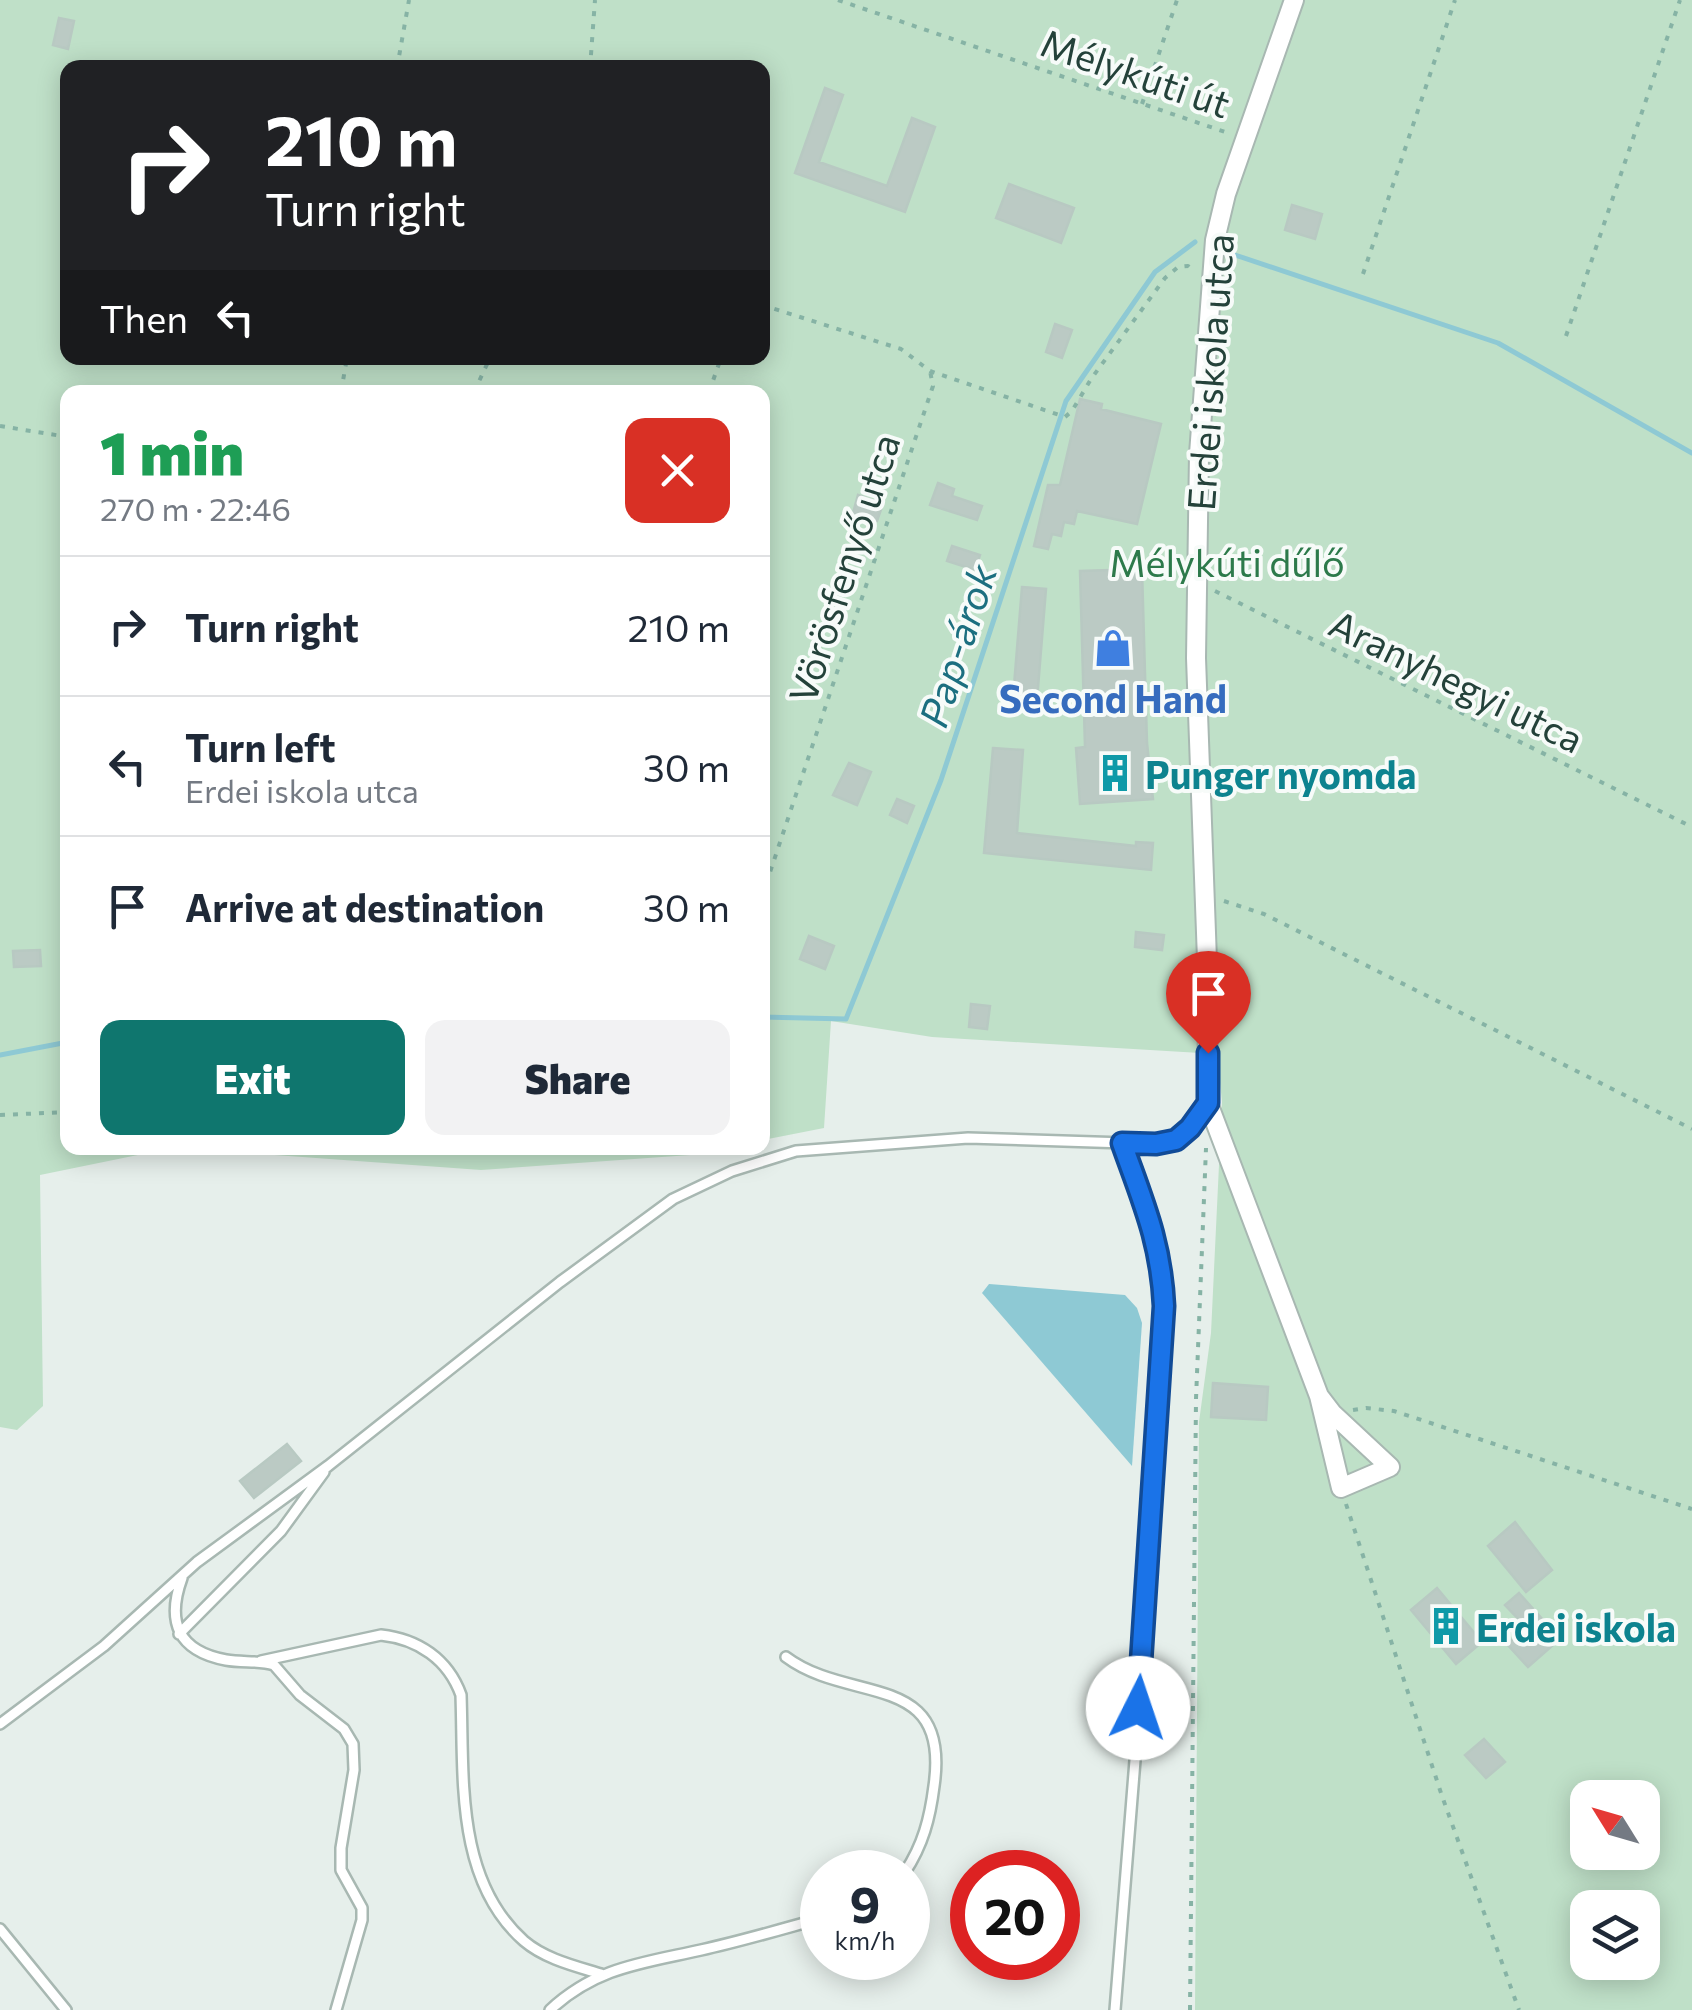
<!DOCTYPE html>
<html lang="en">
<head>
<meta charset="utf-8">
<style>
	:root { --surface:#fff; --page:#f2f2f3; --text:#1f2937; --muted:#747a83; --line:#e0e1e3; --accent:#0f766e }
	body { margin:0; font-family:Commissioner,sans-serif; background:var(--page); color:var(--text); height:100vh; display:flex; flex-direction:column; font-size:38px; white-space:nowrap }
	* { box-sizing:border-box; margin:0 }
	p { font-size:32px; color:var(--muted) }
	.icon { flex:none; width:55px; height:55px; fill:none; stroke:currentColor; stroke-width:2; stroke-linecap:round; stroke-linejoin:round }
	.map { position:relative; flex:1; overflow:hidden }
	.side { position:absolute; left:60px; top:385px; width:710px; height:770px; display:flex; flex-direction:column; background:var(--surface); border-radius:20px; box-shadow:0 5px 25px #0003 }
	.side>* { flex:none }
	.hud { position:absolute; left:60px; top:60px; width:710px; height:305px; border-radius:20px; box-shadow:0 5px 25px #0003; background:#202124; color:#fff; overflow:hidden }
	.needle { width:65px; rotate:307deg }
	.controls { position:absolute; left:1570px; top:1780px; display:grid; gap:20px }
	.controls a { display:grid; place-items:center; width:90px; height:90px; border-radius:20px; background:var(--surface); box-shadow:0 5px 25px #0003; font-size:50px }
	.speed { position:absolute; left:800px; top:1850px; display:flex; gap:20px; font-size:50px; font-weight:700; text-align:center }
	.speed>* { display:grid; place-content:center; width:130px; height:130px; border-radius:50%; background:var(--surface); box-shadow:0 5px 25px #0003; line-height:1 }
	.speed small { font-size:25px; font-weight:400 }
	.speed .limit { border:15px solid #d22; background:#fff; color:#111 }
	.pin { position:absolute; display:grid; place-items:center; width:85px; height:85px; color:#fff; margin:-102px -42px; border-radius:50% 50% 50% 0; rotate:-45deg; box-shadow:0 0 10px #0007 }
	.pin .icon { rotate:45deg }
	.me { position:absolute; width:110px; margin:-55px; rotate:4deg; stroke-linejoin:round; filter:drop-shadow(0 0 8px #0008) }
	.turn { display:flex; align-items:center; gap:35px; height:210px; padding:0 40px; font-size:45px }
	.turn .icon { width:130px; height:130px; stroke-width:2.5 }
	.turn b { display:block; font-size:70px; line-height:85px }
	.then { display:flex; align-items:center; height:95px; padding:0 40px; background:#0003; gap:20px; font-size:38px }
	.round { display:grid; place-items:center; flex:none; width:105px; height:105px; border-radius:20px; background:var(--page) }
	.overview { display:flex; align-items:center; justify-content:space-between; height:170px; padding:0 40px }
	h1 { font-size:60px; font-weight:800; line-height:75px; color:#1e9e55 }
	.action { display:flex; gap:20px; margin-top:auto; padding:20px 40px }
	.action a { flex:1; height:115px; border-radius:20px; background:var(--accent); color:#fff; font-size:40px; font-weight:800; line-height:115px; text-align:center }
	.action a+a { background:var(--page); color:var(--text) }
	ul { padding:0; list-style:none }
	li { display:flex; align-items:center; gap:30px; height:140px; padding:0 40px; border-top:2px solid var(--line) }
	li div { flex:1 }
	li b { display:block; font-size:38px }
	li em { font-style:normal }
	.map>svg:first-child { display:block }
</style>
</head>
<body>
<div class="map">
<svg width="1692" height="2010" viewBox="0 0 1692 2010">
	<rect width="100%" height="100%" fill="#e6efeb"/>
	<path fill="#bfe0c8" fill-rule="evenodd" d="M0 0H1692V2010H1195L1199 1422 1211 1333 1222 1102 1217 1054 932 1037 831 1021 824 1128 763 1140 762 392H68V1148H172L40 1175 43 1406 17 1430 0 1427ZM68 68H762V358H68ZM1588 1798H1642V1852H1588ZM1588 1908H1642V1962H1588Z
		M178 1148H737L718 1153 481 1170Z"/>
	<path fill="#8ec9d4" d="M989 1284 1125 1295 1137 1308 1142 1323 1132 1466 982 1293Z"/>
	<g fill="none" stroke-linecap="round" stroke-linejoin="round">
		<path stroke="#8ec9d4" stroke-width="5" d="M1232 254 1498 343 1692 453
			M762 1017 846 1019 941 780 1066 401 1155 272 1195 242
			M0 1055 68 1042"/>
	</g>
	<path fill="#bbcac4" stroke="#b8c9c2" stroke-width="2.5" d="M59 18 74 21 68 49 53 45Z
		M825 88 843 95 819 162 887 186 912 118 935 127 905 212 795 173Z
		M1009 184 1074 208 1061 243 996 218Z
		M1292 205 1322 214 1315 239 1285 230Z
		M1055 324 1072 330 1062 358 1046 352Z
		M1080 399 1102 404 1101 409 1161 424 1137 524 1077 511 1074 524 1064 522 1061 536 1052 534 1048 549 1034 546 1048 485H1060Z
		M938 483 954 489 952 496 982 506 977 520 930 505Z
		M858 495 883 504 877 521 853 513Z
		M952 546 980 555 975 570 947 561Z
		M1142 569 1147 743 1153 799 1080 804 1076 748 1085 747 1080 571Z
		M1022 587 1046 589 1037 700 1013 698Z
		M993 748 1023 750 1017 833 1136 846V842L1153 843 1151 870 984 853Z
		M849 763 871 772 857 805 833 795Z
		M897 799 914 806 907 823 890 815Z
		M1136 932 1164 935 1162 950 1135 947Z
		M809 936 834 946 825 969 800 959Z
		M40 950 41 966 14 967 13 951Z
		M971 1004 990 1006 987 1029 969 1027Z
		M1213 1383 1268 1387 1266 1420 1211 1417Z
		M287 1444 301 1461 254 1498 240 1481Z
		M1515 1522 1552 1570 1526 1592 1488 1546Z
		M1437 1588 1482 1642 1456 1664 1411 1610Z
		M1519 1593 1560 1639 1528 1667 1507 1644 1520 1633 1517 1630 1523 1624 1505 1605Z
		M1484 1739 1505 1762 1486 1778 1465 1755Z"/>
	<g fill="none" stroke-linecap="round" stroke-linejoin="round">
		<g stroke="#a8b8b2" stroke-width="14">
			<path id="lane" d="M182 1578C166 1622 178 1651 226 1660 243 1663 258 1660 274 1665L300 1695 344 1729 353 1744 354 1770 341 1848V1870L362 1908V1920L336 2010
				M179 1634 281 1531 324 1472
				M786 1657C850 1705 951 1669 934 1786 930 1818 923 1845 905 1872
				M261 1661 381 1635C418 1639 448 1659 461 1695 464 1778 455 1880 524 1941 545 1959 575 1966 601 1974
				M0 1724 104 1646 197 1562 328 1466 560 1282 673 1199 732 1171 796 1151 968 1138 1157 1144C1182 1138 1192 1127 1206 1105
				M0 1929 66 2010
				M550 2010C596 1967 643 1963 701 1950 742 1941 782 1929 822 1918
				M1115 2010 1136 1748 1164 1306C1161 1242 1143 1202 1122 1143"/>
		</g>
		<g stroke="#a8b8b2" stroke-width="22">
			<path id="street" d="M1294 0 1226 194 1215 240 1199 454 1196 658 1207 960 1208 1103 1319 1396 1341 1488 1390 1467 1332 1413 1319 1396"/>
		</g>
		<path stroke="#86b3a5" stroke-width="4" stroke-dasharray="5 8" stroke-linecap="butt" d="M838 0 1231 134
			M397 68 409 0
			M590 68 595 0
			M1142 104 1177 0
			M1363 274 1455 0
			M762 305 901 349 930 371 1065 417 1072 411 1091 379 1165 278 1178 267 1188 266 1194 272
			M1566 336 1680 0
			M341 392 347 358
			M474 392 490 358
			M709 392 721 358
			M0 426 68 437
			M1215 591 1692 827
			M762 896 933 386 930 371
			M1224 901 1264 914 1692 1129
			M0 1115 68 1112
			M521 1148H599
			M662 1148 684 1149
			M1353 1410 1366 1408 1394 1411 1692 1509
			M1346 1504 1442 1796 1519 2010
			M1190 2010 1196 1399 1206 1148"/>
		<use href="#lane" stroke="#fff" stroke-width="9"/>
		<use href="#street" stroke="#fff" stroke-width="18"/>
	</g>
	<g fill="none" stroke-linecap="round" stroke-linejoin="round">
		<g stroke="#114b97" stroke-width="25">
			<path id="route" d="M1138 1708 1164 1306C1161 1242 1143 1202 1122 1143L1156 1144 1176 1140 1190 1128 1208 1103V1053"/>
		</g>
		<use href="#route" stroke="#1a73e8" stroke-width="18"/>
	</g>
	<defs>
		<g id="shop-bare" transform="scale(3)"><path d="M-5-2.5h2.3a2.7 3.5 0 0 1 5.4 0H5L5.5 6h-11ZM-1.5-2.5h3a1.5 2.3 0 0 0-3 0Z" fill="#3f7fe0" stroke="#f7fbf9" stroke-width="2.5" paint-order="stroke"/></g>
		<g id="building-bare" transform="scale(3)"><path d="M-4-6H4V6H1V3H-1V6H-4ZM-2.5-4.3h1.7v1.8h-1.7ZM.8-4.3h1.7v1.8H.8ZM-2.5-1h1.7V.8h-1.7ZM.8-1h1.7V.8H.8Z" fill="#0f9aa8" stroke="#f7fbf9" stroke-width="2.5" paint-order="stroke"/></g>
	</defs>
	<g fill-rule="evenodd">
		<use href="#shop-bare" x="1113" y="648"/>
		<use href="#building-bare" x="1115" y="773"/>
		<use href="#building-bare" x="1446" y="1626"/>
	</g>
	<g text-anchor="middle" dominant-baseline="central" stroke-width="8" stroke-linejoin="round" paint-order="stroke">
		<g font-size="38" fill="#24423a" stroke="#f7fbf9">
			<text transform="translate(1136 72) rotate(19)">Mélykúti út</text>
			<text transform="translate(1209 372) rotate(-86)">Erdei iskola utca</text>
			<text transform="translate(843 568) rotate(-72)">Vörösfenyő utca</text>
			<text transform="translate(1457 680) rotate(26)">Aranyhegyi utca</text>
		</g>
		<g font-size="38" fill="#2d7a4b" stroke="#f7fbf9">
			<text x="1227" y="561">Mélykúti dűlő</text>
		</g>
		<g font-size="38" font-weight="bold" fill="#366cbe" stroke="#f7fbf9">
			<text x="1113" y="697">Second Hand</text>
		</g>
		<g font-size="38" font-weight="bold" fill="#0d838f" stroke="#f7fbf9" text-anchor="start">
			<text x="1145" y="773">Punger nyomda</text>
			<text x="1476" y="1626">Erdei iskola</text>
		</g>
		<g font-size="40" font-style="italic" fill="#1c6f80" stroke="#f7fbf9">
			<text transform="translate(956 645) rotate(-72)">Pap-árok</text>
		</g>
	</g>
</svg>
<div class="controls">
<a><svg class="needle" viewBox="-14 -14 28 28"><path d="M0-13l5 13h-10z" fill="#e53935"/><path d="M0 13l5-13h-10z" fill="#747a83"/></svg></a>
<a><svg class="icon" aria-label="layers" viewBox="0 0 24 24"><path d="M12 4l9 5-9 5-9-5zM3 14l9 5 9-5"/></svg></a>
</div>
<div class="speed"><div>9<small>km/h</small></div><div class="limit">20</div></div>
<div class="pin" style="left:1208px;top:1053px;background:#d93025"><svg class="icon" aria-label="arrive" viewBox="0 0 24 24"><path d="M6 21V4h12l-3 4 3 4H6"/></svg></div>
<svg class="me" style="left:1138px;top:1708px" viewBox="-20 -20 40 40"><circle r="19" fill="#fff"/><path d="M0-13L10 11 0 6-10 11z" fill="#1a73e8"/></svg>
<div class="hud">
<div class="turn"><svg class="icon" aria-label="right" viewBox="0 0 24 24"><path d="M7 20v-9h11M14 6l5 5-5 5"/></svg><div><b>210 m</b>Turn right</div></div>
<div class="then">Then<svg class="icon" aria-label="left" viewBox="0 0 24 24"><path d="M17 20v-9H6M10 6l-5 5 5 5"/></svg></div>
</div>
<section class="side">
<div class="overview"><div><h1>1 min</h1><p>270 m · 22:46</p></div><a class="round" style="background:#d93025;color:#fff"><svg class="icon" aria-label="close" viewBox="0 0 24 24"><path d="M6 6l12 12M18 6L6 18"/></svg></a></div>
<ul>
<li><svg class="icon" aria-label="right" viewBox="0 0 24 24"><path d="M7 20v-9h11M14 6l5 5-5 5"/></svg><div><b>Turn right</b></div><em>210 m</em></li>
<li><svg class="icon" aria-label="left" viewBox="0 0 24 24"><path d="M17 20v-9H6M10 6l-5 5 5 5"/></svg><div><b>Turn left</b><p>Erdei iskola utca</p></div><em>30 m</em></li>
<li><svg class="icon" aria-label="arrive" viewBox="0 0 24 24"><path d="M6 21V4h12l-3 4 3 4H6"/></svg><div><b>Arrive at destination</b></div><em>30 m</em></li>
</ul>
<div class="action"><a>Exit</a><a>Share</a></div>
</section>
</div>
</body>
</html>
